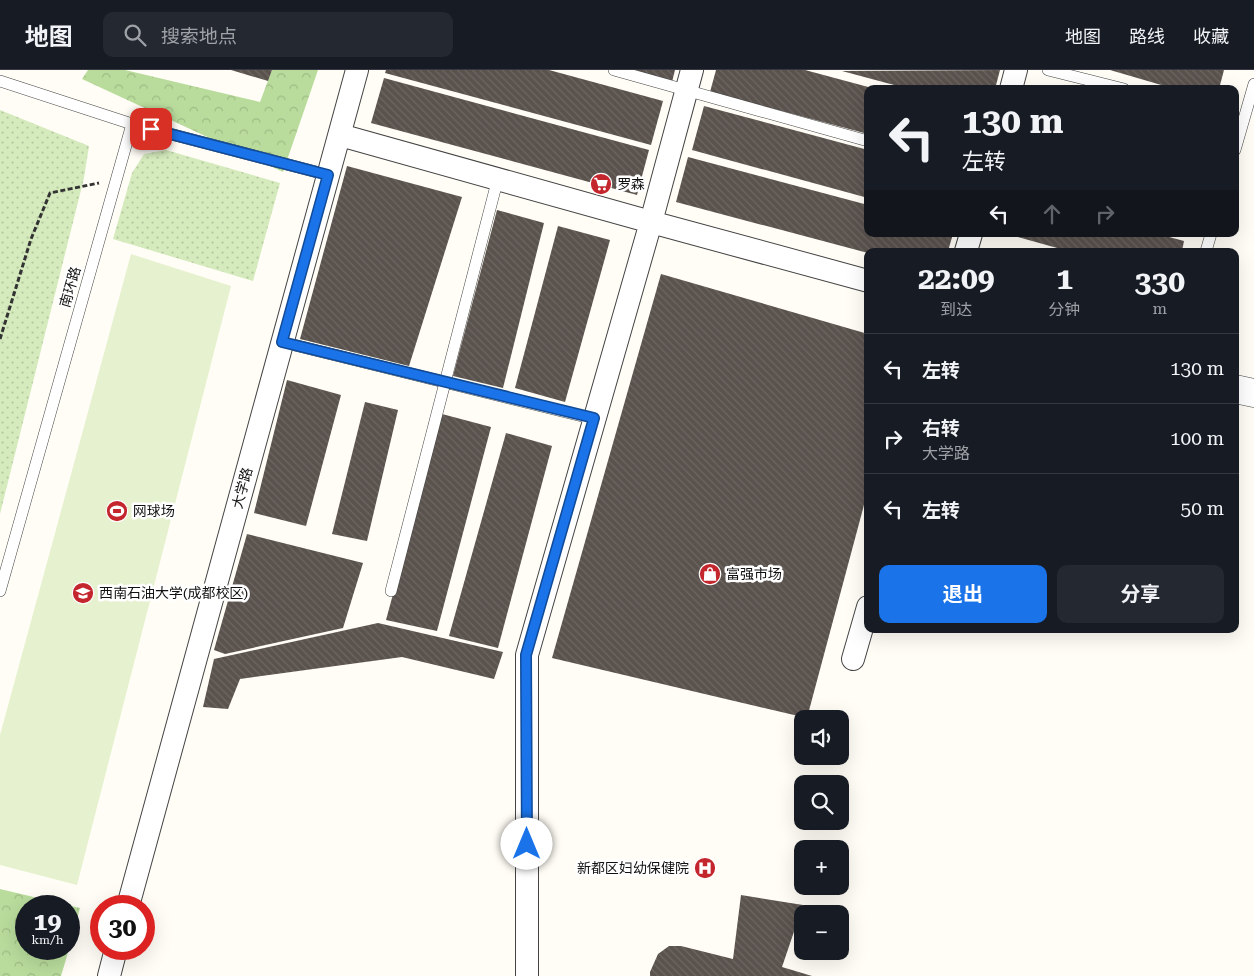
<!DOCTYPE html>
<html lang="zh">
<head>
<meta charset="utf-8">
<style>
	:root { --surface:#171b24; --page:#242831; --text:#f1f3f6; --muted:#9ea1a6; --line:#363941; --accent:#1a73e8 }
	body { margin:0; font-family:"Roboto Serif","Noto Sans SC",serif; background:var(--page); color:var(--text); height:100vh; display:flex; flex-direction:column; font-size:19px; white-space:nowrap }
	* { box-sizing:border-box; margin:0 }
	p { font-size:16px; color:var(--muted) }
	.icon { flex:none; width:28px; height:28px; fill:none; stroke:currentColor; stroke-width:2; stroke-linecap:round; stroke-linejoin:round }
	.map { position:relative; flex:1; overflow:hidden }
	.sheet { position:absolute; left:864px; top:178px; width:375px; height:385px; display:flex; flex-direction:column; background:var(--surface); border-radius:10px; box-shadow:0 5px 20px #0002 }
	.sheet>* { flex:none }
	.hud { position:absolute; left:864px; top:15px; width:375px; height:152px; border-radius:10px; box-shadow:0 5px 20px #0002; background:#171b24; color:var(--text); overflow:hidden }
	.buttons { position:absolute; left:794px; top:640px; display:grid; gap:10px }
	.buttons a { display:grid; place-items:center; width:55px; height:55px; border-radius:10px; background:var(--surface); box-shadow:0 5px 20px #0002; font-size:25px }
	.speed { position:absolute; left:15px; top:825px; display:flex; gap:10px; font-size:25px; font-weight:700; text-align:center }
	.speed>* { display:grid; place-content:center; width:65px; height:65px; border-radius:50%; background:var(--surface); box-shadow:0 5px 20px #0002; line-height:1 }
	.speed small { font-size:12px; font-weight:400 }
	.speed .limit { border:8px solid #d22; background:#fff; color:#111 }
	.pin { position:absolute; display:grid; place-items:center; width:42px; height:42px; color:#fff; margin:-21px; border-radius:10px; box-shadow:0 2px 8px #0006 }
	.me { position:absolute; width:55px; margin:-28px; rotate:0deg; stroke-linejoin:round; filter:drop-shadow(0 0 4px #0008) }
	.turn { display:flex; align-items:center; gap:18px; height:105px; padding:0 15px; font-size:22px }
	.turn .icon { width:65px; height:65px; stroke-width:2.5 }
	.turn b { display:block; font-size:35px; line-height:42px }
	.lanes { display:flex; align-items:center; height:48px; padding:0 15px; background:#0003; justify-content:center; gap:25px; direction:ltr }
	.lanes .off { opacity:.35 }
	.eta { display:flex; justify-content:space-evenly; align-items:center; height:85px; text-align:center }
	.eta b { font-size:30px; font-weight:700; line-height:35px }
	.action { display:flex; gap:10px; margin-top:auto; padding:10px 15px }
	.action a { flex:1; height:58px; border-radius:10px; background:var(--accent); color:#fff; font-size:20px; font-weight:700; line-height:58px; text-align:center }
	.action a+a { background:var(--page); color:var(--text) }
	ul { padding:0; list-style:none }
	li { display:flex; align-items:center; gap:15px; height:70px; padding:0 15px; border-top:1px solid var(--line) }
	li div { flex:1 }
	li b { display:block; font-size:19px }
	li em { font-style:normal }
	header { display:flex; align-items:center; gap:30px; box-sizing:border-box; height:70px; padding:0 25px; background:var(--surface); border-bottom:1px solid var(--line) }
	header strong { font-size:24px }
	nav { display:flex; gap:28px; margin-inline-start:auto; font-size:18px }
	.search { width:350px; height:45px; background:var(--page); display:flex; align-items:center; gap:12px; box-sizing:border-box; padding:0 18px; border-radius:10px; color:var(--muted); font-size:19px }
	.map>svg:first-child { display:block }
</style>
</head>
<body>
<header>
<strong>地图</strong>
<div class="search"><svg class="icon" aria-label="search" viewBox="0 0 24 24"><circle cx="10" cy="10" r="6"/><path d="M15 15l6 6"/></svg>搜索地点</div>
<nav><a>地图</a><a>路线</a><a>收藏</a></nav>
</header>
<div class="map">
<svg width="1254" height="906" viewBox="0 0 1254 906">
	<defs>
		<pattern id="grass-dots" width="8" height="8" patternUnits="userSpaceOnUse" patternTransform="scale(1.25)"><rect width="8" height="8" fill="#d5ebbd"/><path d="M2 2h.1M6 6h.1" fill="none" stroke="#b6c8a1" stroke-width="1.8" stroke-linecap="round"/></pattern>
		<pattern id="forest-crowns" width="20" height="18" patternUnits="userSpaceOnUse" patternTransform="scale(1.25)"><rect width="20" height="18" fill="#b9dc9c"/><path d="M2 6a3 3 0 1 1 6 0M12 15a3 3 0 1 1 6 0" fill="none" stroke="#9ebc85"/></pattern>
		<pattern id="building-back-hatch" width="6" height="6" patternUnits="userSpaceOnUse" patternTransform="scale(1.25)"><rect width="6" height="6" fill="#5a524d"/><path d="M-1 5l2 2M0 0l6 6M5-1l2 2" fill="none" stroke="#6d6662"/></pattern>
	</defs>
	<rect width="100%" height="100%" fill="#fffdf5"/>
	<path fill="url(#grass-dots)" d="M0 40 89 76 84 108 0 444Z
		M166 80 280 113 253 211 113 169 132 103 144 84Z"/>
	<path fill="url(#forest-crowns)" d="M88 0H125L260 32 272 0H318L283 102 82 9Z
		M0 819 80 838 69 878V836H26V879H69L61 906H0Z"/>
	<path fill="#e6f2cf" d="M131 184 231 216 77 815 0 795V665Z"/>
	<path fill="url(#building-back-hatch)" d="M231 0H272L268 11Z
		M386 0H549L663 31 651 75 385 3Z
		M631 0H675L672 12Z
		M716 0H805L872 18 868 19V64L710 22Z
		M1000 0 995 19H909L842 1Z
		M1110 0H1224L1219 19H1175Z
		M384 8 649 80 637 125 371 53Z
		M704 36 868 80V128L692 80Z
		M688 87 868 135V164H953L948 181H868V183L676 132Z
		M347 96 462 127 409 296 300 269Z
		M497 140 544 153 503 318 453 306Z
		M558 156 610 170 565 332 515 318Z
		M1007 164H1158L1184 171 1182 181H1068Z
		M661 204 868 264V420L807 648 552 588Z
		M287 310 341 325 306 456 254 443Z
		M365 332 398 340 367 471 332 464Z
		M442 344 491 357 437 561 386 550Z
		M506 363 552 376 498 578 449 566Z
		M247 464 363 493 343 558 225 584 214 580Z
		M378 553 503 582 494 609 402 587 240 609 228 639 203 637 214 589Z
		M741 825 803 835 782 897 812 906H650V902L658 884 669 876H681L733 889Z"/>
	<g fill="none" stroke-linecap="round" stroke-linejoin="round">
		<g stroke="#444" stroke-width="12">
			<path id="service" d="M614 0 868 71
				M1048 0 1124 19
				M0 11 132 54 0 521
				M132 54 328 105
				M1235 80 1254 14
				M1206 181 1211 164
				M282 272 594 349
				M391 521 498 108"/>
		</g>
		<g stroke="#444" stroke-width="24">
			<path id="minor" d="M1011 19 1016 0
				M340 65 651 152 868 211
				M966 181 971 164
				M853 589 868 537
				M128 836 357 0
				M109 906 116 879
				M527 906V585L651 152 692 0"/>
		</g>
		<g stroke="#444" stroke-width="29">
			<path id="tertiary" d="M1235 319 1254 323"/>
		</g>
		<path stroke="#333" stroke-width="3" stroke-dasharray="5 2.5" stroke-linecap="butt" d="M0 269 31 169 50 123 99 113"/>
		<use href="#service" stroke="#fff" stroke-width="11"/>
		<use href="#minor" stroke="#fff" stroke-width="22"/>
		<use href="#tertiary" stroke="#fff" stroke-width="28"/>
	</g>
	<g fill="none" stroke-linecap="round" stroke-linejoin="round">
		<g stroke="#114b97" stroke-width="12">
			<path id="route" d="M151 59 328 105 282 272 594 348 526 585 527 774"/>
		</g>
		<use href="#route" stroke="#1a73e8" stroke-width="9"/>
	</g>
	<defs>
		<g id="supermarket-disc" transform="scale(1.125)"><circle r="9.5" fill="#c4262e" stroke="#fff"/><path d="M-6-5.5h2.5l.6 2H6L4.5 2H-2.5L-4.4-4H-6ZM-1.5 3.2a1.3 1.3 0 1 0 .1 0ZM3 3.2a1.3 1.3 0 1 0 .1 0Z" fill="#fff"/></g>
		<g id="stadium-disc" transform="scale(1.125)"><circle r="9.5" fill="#c4262e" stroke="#fff"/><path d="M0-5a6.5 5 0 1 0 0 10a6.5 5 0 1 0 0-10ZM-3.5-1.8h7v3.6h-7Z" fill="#fff"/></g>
		<g id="shop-disc" transform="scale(1.125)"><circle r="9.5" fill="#c4262e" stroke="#fff"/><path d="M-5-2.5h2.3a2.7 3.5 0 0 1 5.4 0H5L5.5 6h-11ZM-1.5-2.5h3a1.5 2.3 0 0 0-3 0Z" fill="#fff"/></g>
		<g id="university-disc" transform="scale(1.125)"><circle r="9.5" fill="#c4262e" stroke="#fff"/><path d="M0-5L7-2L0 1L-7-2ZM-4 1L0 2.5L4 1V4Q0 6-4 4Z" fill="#fff"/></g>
		<g id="hospital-disc" transform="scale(1.125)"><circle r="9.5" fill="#c4262e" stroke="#fff"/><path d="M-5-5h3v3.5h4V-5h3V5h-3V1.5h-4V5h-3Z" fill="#fff"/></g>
	</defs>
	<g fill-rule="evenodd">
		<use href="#supermarket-disc" x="601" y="114"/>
		<use href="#stadium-disc" x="117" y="441"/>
		<use href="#shop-disc" x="710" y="504"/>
		<use href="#university-disc" x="83" y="523"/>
		<use href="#hospital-disc" x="705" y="798"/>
	</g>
	<g text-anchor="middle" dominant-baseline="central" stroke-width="5" stroke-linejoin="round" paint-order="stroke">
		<g font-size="14" fill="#111" stroke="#fff" text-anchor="start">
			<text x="617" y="114">罗森</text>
			<text x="133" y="441">网球场</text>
			<text x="726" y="504">富强市场</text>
			<text x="99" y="523">西南石油大学(成都校区)</text>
			<text x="689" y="798" text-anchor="end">新都区妇幼保健院</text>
		</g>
		<g font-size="14" fill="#111" stroke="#fff">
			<text transform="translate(70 217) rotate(-74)">南环路</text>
			<text transform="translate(242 418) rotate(-75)">大学路</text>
		</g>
	</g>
</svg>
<div class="buttons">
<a><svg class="icon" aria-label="sound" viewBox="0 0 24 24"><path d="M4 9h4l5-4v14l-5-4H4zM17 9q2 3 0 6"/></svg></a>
<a><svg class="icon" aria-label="search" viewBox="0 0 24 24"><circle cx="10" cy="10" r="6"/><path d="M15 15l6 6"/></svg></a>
<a>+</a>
<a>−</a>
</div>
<div class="speed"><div>19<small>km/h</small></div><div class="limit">30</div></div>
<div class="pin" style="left:151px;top:59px;background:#d93025"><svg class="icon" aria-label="arrive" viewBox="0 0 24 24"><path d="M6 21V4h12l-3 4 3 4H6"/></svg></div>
<svg class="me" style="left:527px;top:774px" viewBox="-20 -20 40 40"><circle r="19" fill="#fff"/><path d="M0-13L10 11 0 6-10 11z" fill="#1a73e8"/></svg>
<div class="hud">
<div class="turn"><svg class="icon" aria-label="left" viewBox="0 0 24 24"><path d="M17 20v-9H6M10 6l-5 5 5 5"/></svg><div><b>130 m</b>左转</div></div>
<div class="lanes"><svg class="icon" aria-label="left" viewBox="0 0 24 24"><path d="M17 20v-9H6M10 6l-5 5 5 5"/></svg><svg class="icon off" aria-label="ahead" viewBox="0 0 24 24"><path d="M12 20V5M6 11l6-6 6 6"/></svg><svg class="icon off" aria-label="right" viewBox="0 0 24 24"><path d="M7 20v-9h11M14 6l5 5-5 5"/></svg></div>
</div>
<section class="sheet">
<div class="eta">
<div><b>22:09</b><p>到达</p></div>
<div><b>1</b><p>分钟</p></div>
<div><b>330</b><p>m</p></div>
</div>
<ul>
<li><svg class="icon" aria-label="left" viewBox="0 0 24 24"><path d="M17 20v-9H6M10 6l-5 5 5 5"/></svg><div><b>左转</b></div><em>130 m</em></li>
<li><svg class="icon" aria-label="right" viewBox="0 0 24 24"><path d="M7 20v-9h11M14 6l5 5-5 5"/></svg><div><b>右转</b><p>大学路</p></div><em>100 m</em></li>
<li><svg class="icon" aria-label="left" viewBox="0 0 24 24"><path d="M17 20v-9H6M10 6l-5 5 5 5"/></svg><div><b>左转</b></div><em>50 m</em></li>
</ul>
<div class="action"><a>退出</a><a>分享</a></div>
</section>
</div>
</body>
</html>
